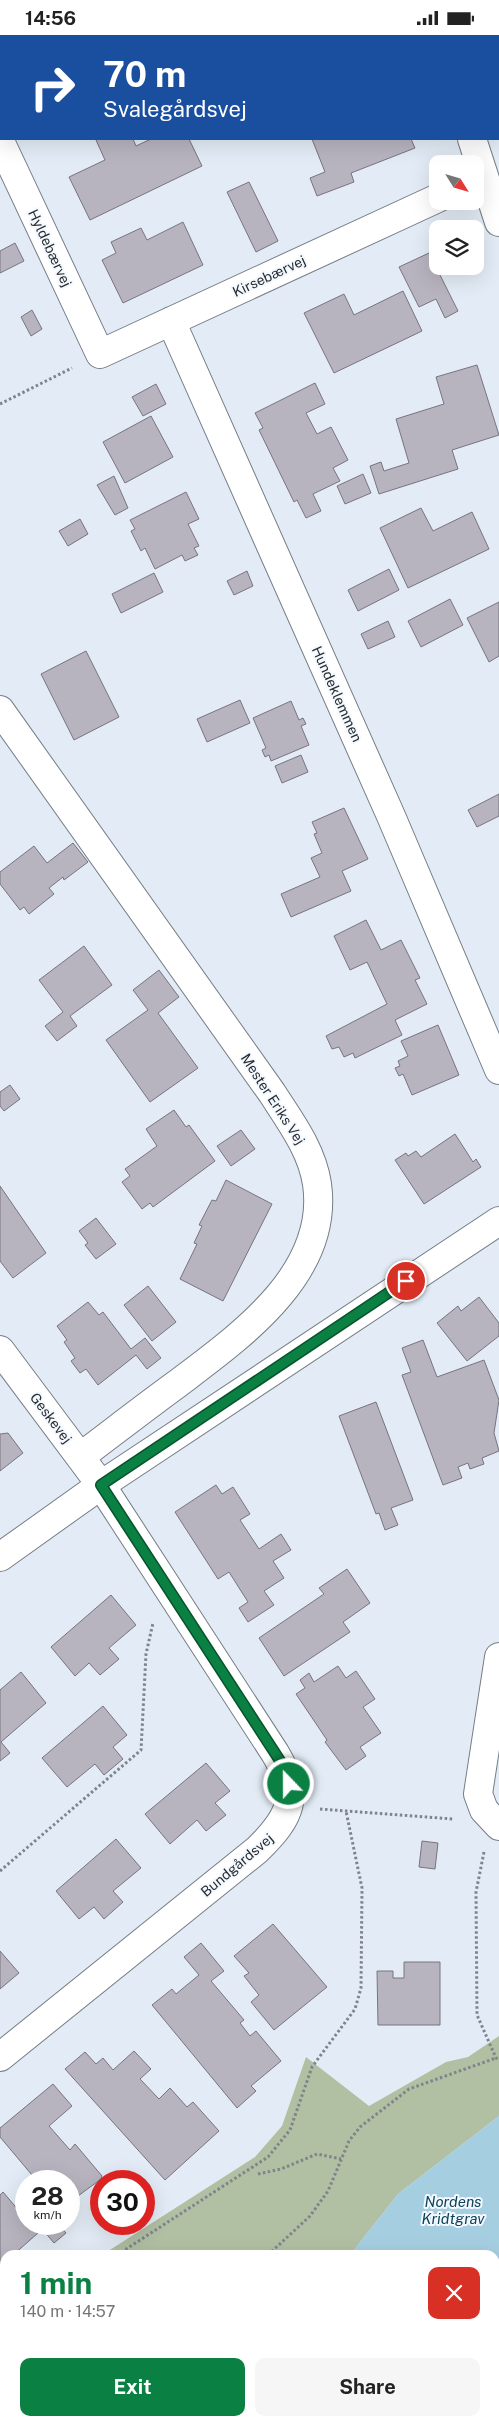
<!DOCTYPE html>
<html lang="en">
<head>
<meta charset="utf-8">
<style>
	:root { --surface:#fff; --page:#f6f6f6; --text:#222; --muted:#767676; --accent:#0b8043 }
	body { margin:0; font-family:"Public Sans",sans-serif; background:var(--page); color:var(--text); height:100vh; display:flex; flex-direction:column; font-size:19px; white-space:nowrap }
	* { box-sizing:border-box; margin:0 }
	p { font-size:16px; color:var(--muted) }
	.icon { flex:none; width:28px; height:28px; fill:none; stroke:currentColor; stroke-width:2; stroke-linecap:round; stroke-linejoin:round }
	.map { position:relative; flex:1; overflow:hidden }
	.details { position:absolute; left:0px; top:2215px; width:500px; height:176px; display:flex; flex-direction:column; background:var(--surface); border-radius:15px 15px 0 0; box-shadow:0 5px 20px #0002 }
	.details>* { flex:none }
	.top-card { position:absolute; left:0px; top:0px; width:500px; height:105px; box-shadow:0 5px 20px #0002; background:#1a4fa0; color:#fff; overflow:hidden }
	.needle { width:32px; rotate:127deg }
	.controls { position:absolute; left:429px; top:120px; display:grid; gap:10px }
	.controls a { display:grid; place-items:center; width:55px; height:55px; border-radius:10px; background:var(--surface); box-shadow:0 5px 20px #0002; font-size:25px }
	.speed { position:absolute; left:15px; top:2135px; display:flex; gap:10px; font-size:25px; font-weight:700; text-align:center }
	.speed>* { display:grid; place-content:center; width:65px; height:65px; border-radius:50%; background:var(--surface); box-shadow:0 5px 20px #0002; line-height:1 }
	.speed small { font-size:12px; font-weight:400 }
	.speed .limit { border:8px solid #d22; background:#fff; color:#111 }
	.pin { position:absolute; display:grid; place-items:center; width:42px; height:42px; color:#fff; margin:-21px; border:2px solid #fff; border-radius:50%; box-shadow:0 1px 5px #0007 }
	.me { position:absolute; width:55px; margin:-28px; rotate:338deg; stroke-linejoin:round; filter:drop-shadow(0 0 4px #0008) }
	.turn { display:flex; align-items:center; gap:18px; height:105px; padding:0 20px; font-size:22px }
	.turn .icon { width:65px; height:65px; stroke-width:2.5 }
	.turn b { display:block; font-size:35px; line-height:42px }
	.round { display:grid; place-items:center; flex:none; width:52px; height:52px; border-radius:10px; background:var(--page) }
	.overview { display:flex; align-items:center; justify-content:space-between; height:85px; padding:0 20px }
	h1 { font-size:30px; font-weight:700; line-height:38px; color:var(--accent) }
	.primary-button { display:flex; gap:10px; margin-top:auto; padding:10px 20px }
	.primary-button a { flex:1; height:58px; border-radius:10px; background:var(--accent); color:#fff; font-size:20px; font-weight:700; line-height:58px; text-align:center }
	.primary-button a+a { background:var(--page); color:var(--text) }
	.status { display:flex; justify-content:space-between; align-items:center; height:35px; padding:0 25px; background:var(--surface); direction:ltr }
	.status svg { height:14px; fill:currentColor }
	.map>svg:first-child { display:block }
</style>
</head>
<body>
<div class="status"><b>14:56</b><svg viewBox="0 0 49 12"><path d="M0 12V9h3v3zM5 12V6h3v6zM10 12V3h3v9zM15 12V0h3v12zM26 1h20v11H26zM47 4h2v5h-2z"/></svg></div>
<div class="map">
<svg width="499" height="2391" viewBox="0 0 499 2391">
	<rect width="100%" height="100%" fill="#e3ecf6"/>
	<path fill="#b1bfa3" d="M499 2001V2081L398 2159 350 2220H102L255 2122 282 2091 306 2022 369 2071 446 2027 468 2022Z
		M5 2282V2386H129L121 2391H0V2285Z"/>
	<path fill="#a6cee1" d="M499 2081V2391H121L129 2386H495V2220H350L398 2159Z"/>
	<path fill="#b8b4bf" stroke="#78747f" d="M98 104H133L136 111 151 104H189L202 131 90 185 69 142 105 125 96 105Z
		M312 104H411L415 113 351 138 354 147 317 161 310 143 325 137Z
		M249 147 278 206 256 217 227 157Z
		M183 187 203 230 123 268 102 225 116 218 111 207 141 193 147 205Z
		M15 208 24 226 0 238V216Z
		M429 218 458 276 445 283 436 264 419 272 399 232Z
		M403 256 422 296 334 338 304 278 344 259 354 280Z
		M32 275 42 294 31 301 21 282Z
		M477 330 499 400 452 415 458 434 379 459 370 431 381 427 384 436 409 428 396 384 444 369 436 342Z
		M315 348 325 369 306 378 317 399 331 392 348 425 333 433 340 446 313 459 321 476 306 483 297 465 294 467 259 395 263 393 255 378Z
		M156 349 166 369 143 381 132 362Z
		M151 381 173 422 125 448 103 407Z
		M363 439 371 458 345 469 337 451Z
		M114 441 128 473 115 480 97 450Z
		M186 457 199 484 188 489 199 511 194 513 198 520 185 526 182 520 155 534 145 513 141 516 131 496 135 494 130 485Z
		M421 473 433 496 472 477 489 514 408 553 380 493Z
		M80 484 88 499 68 511 59 496Z
		M389 534 399 555 358 576 348 555Z
		M247 536 253 551 234 560 227 546Z
		M154 538 163 557 121 578 112 559Z
		M450 564 463 590 421 612 408 586Z
		M499 567V621L489 627 467 583Z
		M388 586 395 602 368 614 361 599Z
		M86 616 119 682 74 705 41 639Z
		M240 665 250 688 207 707 197 684Z
		M291 666 299 685 303 683 306 689 301 691 309 710 271 726 269 720 265 722 262 715 266 713 253 683Z
		M301 720 308 737 282 748 275 731Z
		M499 759V781L477 792 468 775Z
		M344 773 368 824 342 836 351 856 291 882 281 859 320 842 311 823 322 818 314 799 317 798 312 787Z
		M73 808 88 827 64 845 63 842 49 853 54 859 29 879 24 872 20 875 0 849V837L34 811 47 828Z
		M366 885 381 915 401 905 420 943 415 945 427 969 395 985 402 1000 355 1023 353 1018 344 1022 339 1012 332 1014 326 1001 387 969 367 927 350 935 334 901Z
		M84 911 112 950 70 981 77 991 57 1006 45 991 63 977 39 945Z
		M159 935 179 962 158 978 198 1033 150 1067 106 1005 148 975 133 955Z
		M438 990 459 1040 412 1060 403 1039 399 1041 395 1033 400 1031 398 1026 408 1021 401 1006Z
		M10 1050 20 1064 4 1076 0 1071V1057Z
		M174 1075 186 1092 189 1090 215 1126 153 1172 150 1168 142 1174 122 1147 130 1141 125 1134 157 1111 146 1094Z
		M241 1095 255 1114 231 1131 217 1111Z
		M455 1099 473 1127 476 1124 481 1132 424 1169 395 1125 406 1118 408 1121 416 1116 421 1122Z
		M226 1145 272 1169 223 1266 180 1244 197 1209 194 1208 202 1191 199 1190 212 1165 216 1166Z
		M0 1151 46 1218 13 1243 0 1226Z
		M96 1183 116 1209 96 1224 85 1210 88 1208 79 1196Z
		M148 1251 176 1287 152 1306 124 1270Z
		M479 1262 499 1288V1301L467 1326 437 1288 458 1271 461 1276Z
		M88 1267 99 1280 103 1277 131 1314 145 1303 161 1323 147 1334 136 1320 98 1350 86 1334 80 1338 71 1326 75 1323 64 1307 67 1305 57 1291Z
		M423 1305 437 1342 484 1325 499 1365 494 1398 499 1416 482 1423 484 1429 470 1434 468 1428 458 1432 462 1443 443 1450 402 1340 411 1337 402 1313Z
		M376 1367 413 1465 391 1473 398 1490 385 1495 379 1478 376 1479 339 1381Z
		M8 1398 23 1418 0 1436V1399Z
		M216 1450 222 1459 233 1452 250 1479 240 1485 259 1514 281 1499 291 1515 273 1526 284 1543 264 1556 274 1570 248 1587 239 1573 248 1567 229 1537 218 1544 175 1477Z
		M347 1534 370 1568 343 1587 350 1597 284 1641 259 1603 324 1559 319 1553Z
		M111 1560 136 1590 109 1613 119 1624 100 1640 89 1628 75 1641 51 1612Z
		M338 1631 346 1643 356 1636 375 1664 363 1672 381 1698 360 1712 366 1721 346 1735 325 1707 327 1705 296 1659 305 1653 300 1645 309 1638 314 1647Z
		M21 1637 46 1668 1 1707 10 1718 0 1726V1655Z
		M103 1671 127 1700 113 1712 123 1724 104 1740 95 1729 67 1752 42 1723Z
		M206 1728 230 1756 215 1768 226 1780 206 1796 197 1785 170 1809 145 1779Z
		M116 1804 141 1833 113 1856 123 1867 104 1884 94 1872 79 1884 56 1856Z
		M422 1806 438 1808 435 1834 419 1832Z
		M273 1889 327 1952 274 1995 251 1967 259 1960 244 1941 249 1938 234 1921Z
		M201 1908 224 1936 211 1946 244 1985 240 1988 250 2001 256 1996 281 2026 251 2051 256 2056 237 2073 152 1970 172 1954 176 1959 199 1940 184 1922Z
		M0 1916 19 1938 0 1954Z
		M404 1927H440V1990H378L377 1936H393V1943H404Z
		M134 2016 151 2034 140 2044 159 2064 170 2053 187 2072 193 2067 219 2096 165 2145 65 2034 85 2017 96 2029 103 2023 113 2035Z
		M53 2049 72 2071 49 2091 70 2115 75 2109 102 2141 101 2144 74 2164 76 2166 69 2172V2146H37L0 2102V2093Z
		M3 2157 26 2184V2189H30L38 2198 13 2220H5V2249L0 2254V2160Z
		M38 2189H58L66 2198 54 2208Z"/>
	<g fill="none" stroke-linecap="round" stroke-linejoin="round">
		<g stroke="#757d85" stroke-width="30">
			<path id="street" d="M0 106 100 319 438 163
				M171 286 391 781 499 1035
				M0 675 272 1058C290 1086 312 1115 317 1149 330 1239 239 1302 177 1349 144 1373 112 1398 80 1422
				M0 1315 101 1450 275 1718C301 1761 291 1782 257 1815L0 2022
				M499 1622 478 1759 484 1775 499 1791"/>
		</g>
		<g stroke="#757d85" stroke-width="30">
			<path id="secondary" d="M439 0V1
				M472 104 499 187
				M0 1522 101 1450 499 1186"/>
		</g>
		<path stroke="#7e848b" stroke-width="3" stroke-dasharray="2.5 2.5" stroke-linecap="butt" d="M0 369 72 333
			M320 1774 453 1784
			M484 1817 476 1857 477 1980 496 2023 499 2024
			M0 1836 141 1715 146 1619 153 1588
			M258 2139 281 2134 317 2119 341 2124
			M117 2220 268 2122 290 2095 312 2032 355 1974 361 1953 362 1853 346 1776
			M268 2220 310 2181 328 2156 349 2106 360 2092 409 2054 496 2023
			M0 2295 5 2292
			M0 2362 5 2360"/>
		<use href="#street" stroke="#fff" stroke-width="28"/>
		<use href="#secondary" stroke="#fff" stroke-width="28"/>
	</g>
	<g fill="none" stroke-linecap="round" stroke-linejoin="round">
		<g stroke="#07532c" stroke-width="12">
			<path id="route" d="M289 1749 284 1732 275 1718 101 1450 406 1246"/>
		</g>
		<use href="#route" stroke="#0b8043" stroke-width="9"/>
	</g>
	<g text-anchor="middle" dominant-baseline="central" stroke-width="4" stroke-linejoin="round" paint-order="stroke">
		<g font-size="14" fill="#292d30" stroke="#f4f9ff">
			<text transform="translate(50 213) rotate(65)">Hyldebærvej</text>
			<text transform="translate(269 241) rotate(-25)">Kirsebærvej</text>
			<text transform="translate(337 659) rotate(66)">Hundeklemmen</text>
			<text transform="translate(273 1064) rotate(57)">Mester Eriks Vej</text>
			<text transform="translate(51 1383) rotate(53)">Geskevej</text>
			<text transform="translate(237 1830) rotate(-40)">Bundgårdsvej</text>
		</g>
		<g font-size="15" font-style="italic" fill="#0d4358" stroke="#f4f9ff">
			<text x="453" y="2166">Nordens<tspan x="453" dy="17">Kridtgrav</tspan></text>
		</g>
	</g>
</svg>
<div class="controls">
<a><svg class="needle" viewBox="-14 -14 28 28"><path d="M0-13l5 13h-10z" fill="#e53935"/><path d="M0 13l5-13h-10z" fill="#767676"/></svg></a>
<a><svg class="icon" aria-label="layers" viewBox="0 0 24 24"><path d="M12 4l9 5-9 5-9-5zM3 14l9 5 9-5"/></svg></a>
</div>
<div class="speed"><div>28<small>km/h</small></div><div class="limit">30</div></div>
<div class="pin" style="left:406px;top:1246px;background:#d93025"><svg class="icon" aria-label="arrive" viewBox="0 0 24 24"><path d="M6 21V4h12l-3 4 3 4H6"/></svg></div>
<svg class="me" style="left:289px;top:1749px" viewBox="-20 -20 40 40"><circle r="17" fill="#0b8043" stroke="#fff" stroke-width="3"/><path d="M0-11L8 9 0 5-8 9z" fill="#fff"/></svg>
<div class="top-card">
<div class="turn"><svg class="icon" aria-label="right" viewBox="0 0 24 24"><path d="M7 20v-9h11M14 6l5 5-5 5"/></svg><div><b>70 m</b>Svalegårdsvej</div></div>
</div>
<section class="details">
<div class="overview"><div><h1>1 min</h1><p>140 m · 14:57</p></div><a class="round" style="background:#d93025;color:#fff"><svg class="icon" aria-label="close" viewBox="0 0 24 24"><path d="M6 6l12 12M18 6L6 18"/></svg></a></div>
<div class="primary-button"><a>Exit</a><a>Share</a></div>
</section>
</div>
</body>
</html>
